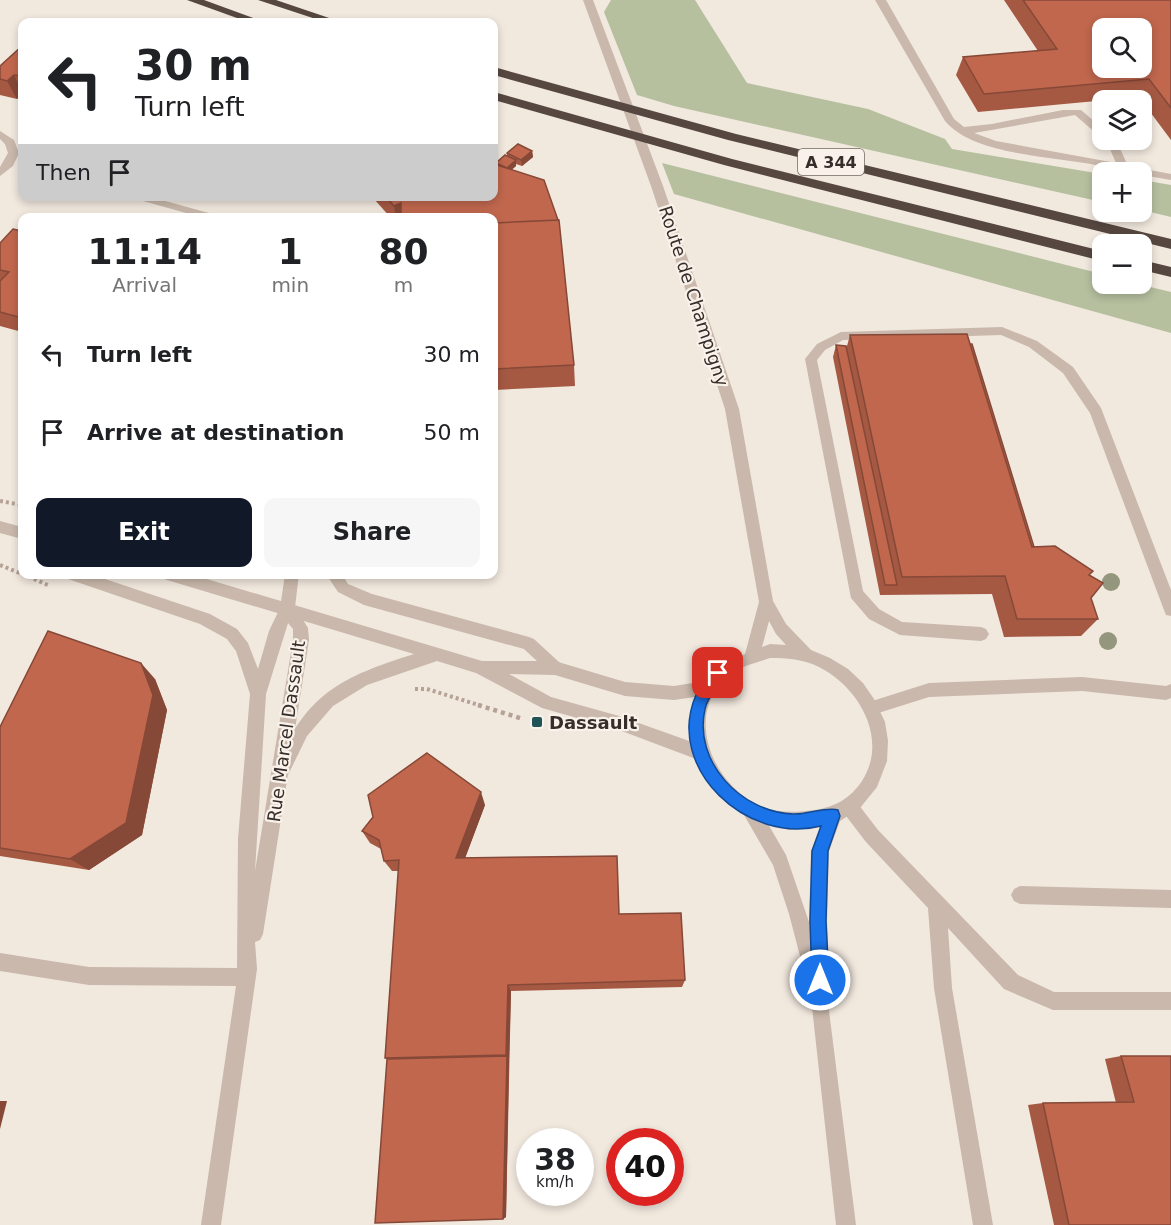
<!DOCTYPE html>
<html lang="en">
<head>
<meta charset="utf-8">
<style>
	:root { --surface:#fff; --page:#f6f6f6; --text:#202124; --muted:#757577; --accent:#111827 }
	body { margin:0; font-family:"DejaVu Sans",sans-serif; background:var(--page); color:var(--text); height:100vh; display:flex; flex-direction:column; font-size:22px; white-space:nowrap }
	* { box-sizing:border-box; margin:0 }
	p { font-size:20px; color:var(--muted) }
	.icon { flex:none; width:33px; height:33px; fill:none; stroke:currentColor; stroke-width:2; stroke-linecap:round; stroke-linejoin:round }
	.map { position:relative; flex:1; overflow:hidden }
	.side { position:absolute; left:18px; top:213px; width:480px; height:366px; display:flex; flex-direction:column; background:var(--surface); border-radius:12px; box-shadow:0 3px 9px #0003 }
	.side>* { flex:none }
	.guide { position:absolute; left:18px; top:18px; width:480px; height:183px; border-radius:12px; box-shadow:0 3px 9px #0003; background:#fff; color:var(--text); overflow:hidden }
	.controls { position:absolute; left:1092px; top:18px; display:grid; gap:12px }
	.controls a { display:grid; place-items:center; width:60px; height:60px; border-radius:12px; background:var(--surface); box-shadow:0 3px 9px #0003; font-size:30px }
	.speed { position:absolute; left:516px; top:1128px; display:flex; gap:12px; font-size:30px; font-weight:700; text-align:center }
	.speed>* { display:grid; place-content:center; width:78px; height:78px; border-radius:50%; background:var(--surface); box-shadow:0 3px 9px #0003; line-height:1 }
	.speed small { font-size:15px; font-weight:400 }
	.speed .limit { border:9px solid #d22; background:#fff; color:#111 }
	.pin { position:absolute; display:grid; place-items:center; width:51px; height:51px; color:#fff; margin:-26px; border-radius:12px; box-shadow:0 3px 9px #0006 }
	.me { position:absolute; width:66px; margin:-33px; rotate:0deg; stroke-linejoin:round; filter:drop-shadow(0 0 4px #0008) }
	.turn { display:flex; align-items:center; gap:21px; height:126px; padding:0 18px; font-size:27px }
	.turn .icon { width:78px; height:78px; stroke-width:2.5 }
	.turn b { display:block; font-size:42px; line-height:51px }
	.then { display:flex; align-items:center; height:57px; padding:0 18px; background:#0003; gap:12px; font-size:22px }
	.eta { display:flex; justify-content:space-evenly; align-items:center; height:102px; text-align:center }
	.eta b { font-size:36px; font-weight:700; line-height:42px }
	.button { display:flex; gap:12px; margin-top:auto; padding:12px 18px }
	.button a { flex:1; height:69px; border-radius:12px; background:var(--accent); color:#fff; font-size:24px; font-weight:700; line-height:69px; text-align:center }
	.button a+a { background:var(--page); color:var(--text) }
	ul { padding:0; list-style:none }
	li { display:flex; align-items:center; gap:18px; height:78px; padding:0 18px }
	li div { flex:1 }
	li b { display:block; font-size:22px }
	li em { font-style:normal }
	.map>svg:first-child { display:block }
</style>
</head>
<body>
<div class="map">
<svg width="1171" height="1225" viewBox="0 0 1171 1225">
	<rect width="100%" height="100%" fill="#f1e8de"/>
	<path fill="#b6c09f" d="M611 0H695L747 83 868 109 945 139 952 149 1102 174V202L674 106 637 95 604 12Z
		M662 163 1102 274V284H1138L1171 292V333L674 194Z
		M1142 180 1171 185V217L1142 210Z"/>
	<g fill="none" stroke-linecap="round" stroke-linejoin="round">
		<path stroke="#b5a295" stroke-width="4" stroke-dasharray="3 3" stroke-linecap="butt" d="M0 501 22 505
			M0 565 22 574
			M23 574 50 586
			M415 689H427L482 706"/>
		<path stroke="#b5a295" stroke-width="4.5" stroke-dasharray="4 4" stroke-linecap="butt" d="M478 705 523 719"/>
		<path fill="#c9b8ab" fill-rule="evenodd" d="M875 0H886L954 119 964 127 992 124 1063 110H1081L1102 128V136L1098 135 1075 115 974 133 996 141 1116 163 1106 140H1116L1128 166 1171 174V180L1142 175V172H1124C1076 155 979 161 945 121Z
			M1002 327 1037 341 1073 367 1101 408 1171 590V616L1166 615 1164 610 1090 413 1063 373 1029 347 1001 335 843 340 825 350 817 360 863 591 879 609 902 622 981 627 986 629 989 634 986 639 981 641 900 635 869 619 851 598 805 359 817 344 841 332Z
			M1082 677 1166 686 1171 684V698L1166 700 1082 691 929 697 872 715 866 713 864 708 866 703 929 683Z
			M849 798 855 800 878 830 1018 975 1054 992H1171V1010H1053L1004 989 948 928 952 988 993 1225H973L934 988 928 908 866 842 843 812 841 806 843 800Z
			M1020 886 1171 890V908L1020 904 1014 901 1011 895 1014 889Z"/>
		<path fill="#c9b8ab" fill-rule="evenodd" d="M0 131 14 140 19 153 13 166 0 176V167L8 153 5 144 0 139Z
			M125 196H147L227 218H204Z
			M63 574H90L210 614 237 629 248 643 258 669 269 631 280 608 285 574H299L295 607 308 628 309 640 263 934 260 940 255 942 257 969 221 1225H201L236 986 89 985 0 971V953L89 967 237 968 238 839 250 694 236 651 227 639 200 624 65 578ZM288 623 293 629V640L255 871 266 694Z
			M326 574H342L348 584 372 594 529 637 534 639 560 663 563 668 560 673 555 675 550 673 524 649 364 605 338 592Z"/>
		<path fill="#c9b8ab" fill-rule="evenodd" d="M583 0H593L663 186 739 409 773 601 786 624 811 650 830 658 848 669 863 683 874 699 885 722 888 741 887 761 877 787 860 808 840 821 829 851 827 921 829 980 826 987 856 1225H836L811 998 789 914 773 865 744 815 717 794 696 759 619 730 542 708 476 673 437 661 367 685 333 706 307 736 288 775 282 777 276 775 274 769C307 694 338 678 414 654L167 580 162 578 160 574H190L482 661H555L625 682 674 686 705 681 722 663 745 654 759 602 725 409 651 186ZM769 621 776 634 786 645 770 644 762 647ZM770 658C787 658 803 659 819 667 859 687 889 739 862 781 850 799 835 807 814 810 794 813 774 813 756 804 709 779 683 710 732 673 742 666 759 662 770 658ZM509 674 555 675 625 696 674 700 695 697 688 726 692 742 619 716 551 697ZM768 824 789 830 821 826 811 851 809 922 786 855Z
			M0 521 22 527V539L0 533Z"/>
		<path fill="#574741" fill-rule="evenodd" d="M187 0H204L264 22H248Z
			M258 0H276L341 22H325Z
			M494 67 736 134 1171 239V249L728 140 494 75Z
			M494 92 732 159 1102 251V261L724 165 494 100Z
			M1142 260 1171 267V277L1142 270Z"/>
	</g>
	<g fill="#94977e">
		<circle cx="1111" cy="582" r="9"/>
		<circle cx="1108" cy="641" r="9"/>
	</g>
	<path fill="#a55943" d="M1004 0H1171V140L1139 97 978 112 956 75 963 57 1038 51Z
		M22 46V94L17 99 0 95V66Z
		M532 151 533 157 522 166 516 164V166L511 170 574 365 575 386 494 390V218H391L374 199 373 196H494L496 163 507 156V153Z
		M22 231V332L0 326V243Z
		M850 335 1034 547 1089 575 1091 598 1098 619 1081 636 1004 637 992 594 880 595 833 357 836 345 847 346Z
		M155 679 167 710 142 835 89 870 0 856V727Z
		M485 805 465 858 619 914 685 980 682 987 511 991 506 1217 503 1219 387 1059 385 1058 399 871H392L384 861 381 849 370 843 362 831Z
		M1121 1056 1171 1225H1054L1028 1105 1043 1103H1116L1105 1059Z"/>
	<path fill="#864837" d="M14 75 22 91V94L17 99 7 81Z
		M532 151 533 157 522 166 521 160Z
		M516 160V166L507 174V168Z
		M401 203 404 218H396L394 206Z
		M141 663 155 679 167 710 142 835 89 870 70 859Z
		M481 792 485 805 461 869 456 858Z
		M508 985 511 991 509 1059 506 1055Z
		M507 1056 509 1059 506 1217 503 1219Z
		M0 1101H7L0 1129Z"/>
	<path fill="#c0674e" stroke="#864837" stroke-width="1.5" fill-rule="evenodd" d="M1023 0H1171V108L1149 79 984 94 963 57 1057 49ZM1102 28H1142V68H1102Z
		M22 46V76L14 75 7 81 0 79V66Z
		M518 144 532 151 521 160 507 153Z
		M505 155 516 160 507 168 496 163Z
		M494 164 544 180 558 220 494 223V218H401V203L394 206 385 196H494Z
		M559 220 574 365 494 369V223Z
		M13 229 22 231V318L0 312V281L9 272 0 270V243Z
		M967 334 1032 547 1055 546 1093 571 1089 575 1103 583 1091 598 1098 619H1017L1005 576 902 577 850 335Z
		M970 344H972L1034 547H1032Z
		M836 345 846 346 897 585H885Z
		M48 631 141 663 153 695 126 823 70 859 0 848V727Z
		M427 753 481 792 456 858 617 856 619 914 681 913 685 980 508 985 506 1055 385 1058 399 860 384 861 379 840 362 831 373 817 368 795Z
		M507 1056 503 1219 375 1223 387 1059Z
		M1121 1056H1171V1225H1069L1043 1103 1134 1102Z"/>
	<path fill="#1a73e8" stroke="#114b97" stroke-width="1.5" d="M718 667 723 669 725 673C720 686 708 694 705 709 693 762 741 812 793 814 806 815 828 806 838 810L840 816 828 851 826 921 829 980 826 986 820 988 815 986 812 980 810 921 812 851 821 826C748 845 664 769 696 695 701 685 707 671 718 667Z"/>
	<rect fill="#215457" stroke="#f9f2ea" stroke-width="2" x="531" y="716" width="12" height="12" rx="3"/>
	<g text-anchor="middle" dominant-baseline="central" stroke-width="4.5" stroke-linejoin="round" paint-order="stroke">
		<rect fill="#f9f2ea" stroke="#716864" stroke-width="1.5" x="798" y="149" width="66" height="26" rx="4.5"/>
		<g font-size="16" font-weight="bold" fill="#372d2a">
			<text x="831" y="162">A 344</text>
		</g>
		<g font-size="18" fill="#372d2a" stroke="#f9f2ea">
			<text transform="translate(694 296) rotate(72)">Route de Champigny</text>
			<text transform="translate(286 731) rotate(-82)">Rue Marcel Dassault</text>
		</g>
		<g font-size="18" font-weight="bold" fill="#372d2a" stroke="#f9f2ea" text-anchor="start">
			<text x="549" y="722">Dassault</text>
		</g>
	</g>
</svg>
<div class="controls">
<a><svg class="icon" aria-label="search" viewBox="0 0 24 24"><circle cx="10" cy="10" r="6"/><path d="M15 15l6 6"/></svg></a>
<a><svg class="icon" aria-label="layers" viewBox="0 0 24 24"><path d="M12 4l9 5-9 5-9-5zM3 14l9 5 9-5"/></svg></a>
<a>+</a>
<a>−</a>
</div>
<div class="speed"><div>38<small>km/h</small></div><div class="limit">40</div></div>
<div class="pin" style="left:718px;top:673px;background:#d93025"><svg class="icon" aria-label="arrive" viewBox="0 0 24 24"><path d="M6 21V4h12l-3 4 3 4H6"/></svg></div>
<svg class="me" style="left:820px;top:980px" viewBox="-20 -20 40 40"><circle r="17" fill="#1a73e8" stroke="#fff" stroke-width="3"/><path d="M0-11L8 9 0 5-8 9z" fill="#fff"/></svg>
<div class="guide">
<div class="turn"><svg class="icon" aria-label="left" viewBox="0 0 24 24"><path d="M17 20v-9H6M10 6l-5 5 5 5"/></svg><div><b>30 m</b>Turn left</div></div>
<div class="then">Then<svg class="icon" aria-label="arrive" viewBox="0 0 24 24"><path d="M6 21V4h12l-3 4 3 4H6"/></svg></div>
</div>
<section class="side">
<div class="eta">
<div><b>11:14</b><p>Arrival</p></div>
<div><b>1</b><p>min</p></div>
<div><b>80</b><p>m</p></div>
</div>
<ul>
<li><svg class="icon" aria-label="left" viewBox="0 0 24 24"><path d="M17 20v-9H6M10 6l-5 5 5 5"/></svg><div><b>Turn left</b></div><em>30 m</em></li>
<li><svg class="icon" aria-label="arrive" viewBox="0 0 24 24"><path d="M6 21V4h12l-3 4 3 4H6"/></svg><div><b>Arrive at destination</b></div><em>50 m</em></li>
</ul>
<div class="button"><a>Exit</a><a>Share</a></div>
</section>
</div>
</body>
</html>
